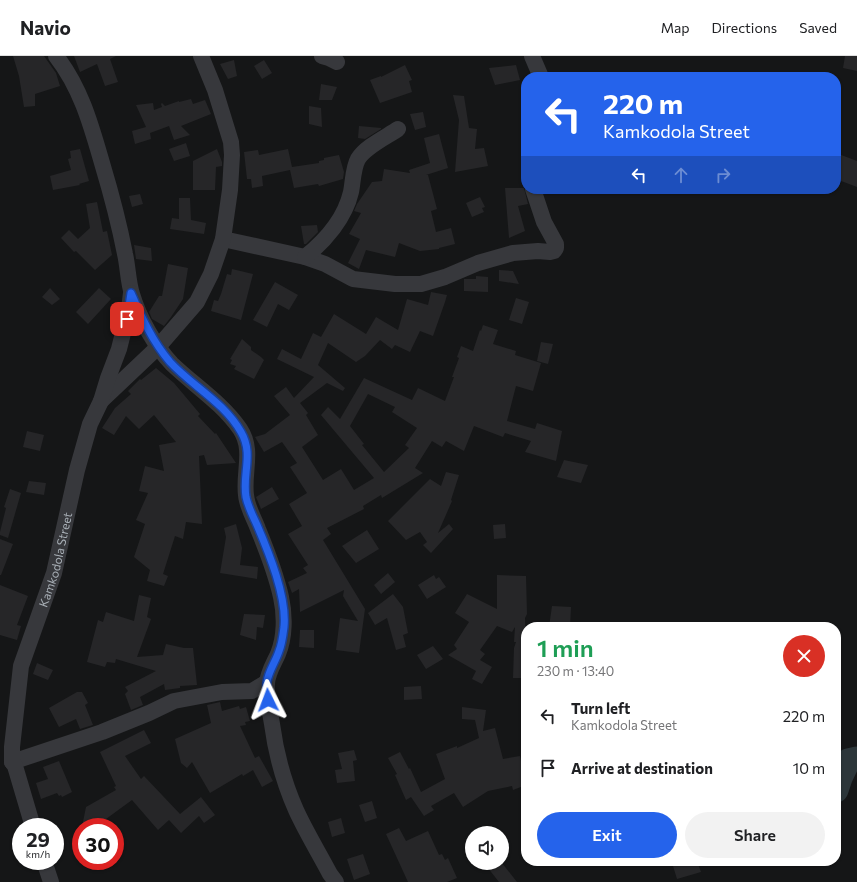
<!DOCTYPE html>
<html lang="en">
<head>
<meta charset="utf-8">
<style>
	:root { --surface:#fff; --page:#f2f2f2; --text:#202124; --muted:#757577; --line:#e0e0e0; --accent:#2563eb }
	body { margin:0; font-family:Commissioner,sans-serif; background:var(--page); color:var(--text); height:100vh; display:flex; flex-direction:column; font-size:15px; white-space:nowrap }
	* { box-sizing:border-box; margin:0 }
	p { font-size:13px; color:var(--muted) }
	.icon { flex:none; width:22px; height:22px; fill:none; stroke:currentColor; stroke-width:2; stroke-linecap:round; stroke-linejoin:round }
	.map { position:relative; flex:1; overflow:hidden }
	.side { position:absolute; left:521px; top:566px; width:320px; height:244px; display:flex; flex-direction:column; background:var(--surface); border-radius:16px; box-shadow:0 1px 3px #0004 }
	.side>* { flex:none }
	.top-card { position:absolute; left:521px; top:16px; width:320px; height:122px; border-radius:16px; box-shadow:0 1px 3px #0004; background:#2563eb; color:#fff; overflow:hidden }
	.controls { position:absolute; left:465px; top:770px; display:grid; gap:8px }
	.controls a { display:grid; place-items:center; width:44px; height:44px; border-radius:50%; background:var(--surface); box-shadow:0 1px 3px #0004; font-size:20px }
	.speed { position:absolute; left:12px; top:762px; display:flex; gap:8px; font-size:20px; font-weight:700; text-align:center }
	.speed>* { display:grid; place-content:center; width:52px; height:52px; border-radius:50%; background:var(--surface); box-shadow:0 1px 3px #0004; line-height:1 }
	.speed small { font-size:10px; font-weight:400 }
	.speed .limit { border:6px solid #d22; background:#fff; color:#111 }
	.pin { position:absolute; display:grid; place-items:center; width:34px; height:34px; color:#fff; margin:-17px; border-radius:8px; box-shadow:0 2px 6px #0006 }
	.me { position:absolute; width:44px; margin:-22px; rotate:357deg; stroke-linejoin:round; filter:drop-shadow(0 0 3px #0008) }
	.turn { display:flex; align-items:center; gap:14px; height:84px; padding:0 16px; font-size:18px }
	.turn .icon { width:52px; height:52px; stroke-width:2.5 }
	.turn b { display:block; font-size:28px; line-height:34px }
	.lanes { display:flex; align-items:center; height:38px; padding:0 16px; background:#0003; justify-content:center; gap:20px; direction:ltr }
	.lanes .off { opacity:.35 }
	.round { display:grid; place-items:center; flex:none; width:42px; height:42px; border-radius:21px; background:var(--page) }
	.overview { display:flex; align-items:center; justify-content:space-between; height:68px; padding:0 16px }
	h1 { font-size:24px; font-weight:600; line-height:30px; color:#1e9e55 }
	.button { display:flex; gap:8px; margin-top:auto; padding:8px 16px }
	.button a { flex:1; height:46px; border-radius:24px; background:var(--accent); color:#fff; font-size:16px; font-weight:600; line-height:46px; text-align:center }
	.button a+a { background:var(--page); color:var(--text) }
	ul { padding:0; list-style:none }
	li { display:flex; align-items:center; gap:12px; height:52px; padding:0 16px }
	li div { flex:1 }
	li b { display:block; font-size:15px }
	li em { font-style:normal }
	header { display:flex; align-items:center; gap:24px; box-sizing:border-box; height:56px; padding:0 20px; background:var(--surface); border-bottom:1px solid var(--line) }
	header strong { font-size:19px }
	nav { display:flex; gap:22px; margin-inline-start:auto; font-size:14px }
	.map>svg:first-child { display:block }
</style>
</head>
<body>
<header>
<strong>Navio</strong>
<nav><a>Map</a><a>Directions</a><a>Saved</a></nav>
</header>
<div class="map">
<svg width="857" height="826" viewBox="0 0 857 826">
	<rect width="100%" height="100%" fill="#151617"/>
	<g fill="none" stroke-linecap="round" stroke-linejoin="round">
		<path stroke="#2c363a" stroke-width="25" d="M836 734 840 722 848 705 857 703"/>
	</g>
	<path fill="#262628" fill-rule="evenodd" d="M13 0H44L56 17 60 30 35 38V50L24 51 19 20Z
		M74 0H116L110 3 118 26 105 30 97 8 80 16Z
		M845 0H857V15L843 12Z
		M234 4 237 20 228 23 220 8Z
		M264 4 272 17 262 23 254 10Z
		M405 9 412 24 409 25 412 36 380 47 370 24 381 20V21Z
		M516 9 520 24 495 29 489 12Z
		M321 28 337 31 332 44H319Z
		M453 39 464 40 469 72 477 73 475 93 484 92 488 110 455 116 459 64Z
		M191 43 193 48 205 44 211 58 181 70 190 79 174 84 169 70 150 77 151 83 135 88 132 75 146 71 136 49 153 47 154 54 162 51 161 48 162 47 165 50 179 45V46Z
		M309 50 321 52 322 71 309 68Z
		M423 56 426 71 415 74 410 58Z
		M359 70 381 72V73L365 83 358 82Z
		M439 78 448 112 426 119H428L437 153 431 155 436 176 451 172 455 188 439 192V193L420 195 399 187 395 201 366 194 359 213 348 207 360 183 349 178 361 157 354 155 357 148 372 126 382 125 384 113 410 117 409 114 430 107 424 82Z
		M186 87 190 100 174 105 169 93Z
		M80 93 89 125 79 128 80 129 53 134 50 120 71 114 68 103 71 102 70 95Z
		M217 93 222 106V110L216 111 215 134H193V105Z
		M288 93 292 111 319 107V105L324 104V102L339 99 344 116 343 123 319 130 318 128 294 132 290 114 262 120 263 130 252 132 251 123H247L244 96 258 94 259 99Z
		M836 97 857 105V131L836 123Z
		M505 132H524L528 148 518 150 525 175 509 182Z
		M140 138 143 148 132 151 129 140Z
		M480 141 485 151 482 152 484 156 472 161 466 147Z
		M179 142H190L191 164 206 167 204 178 170 173 172 162 179 163Z
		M97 146 103 176 107 175 112 199 95 214 76 195 74 196 61 182 69 174 78 183 90 172 86 148Z
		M317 169 318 176 306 188H304L301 170Z
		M134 189 151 192 152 205 136 203Z
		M168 208 188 212 183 243 171 261 164 270 152 263 149 256 159 240H162Z
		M232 213 253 218 241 264 211 255 214 244 218 245 221 238 227 218 231 219Z
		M499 214 513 215 519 228 499 225Z
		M476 220 488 221V236L464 235V223H476Z
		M275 226 298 239 289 254 278 248 267 271 253 264Z
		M50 232 60 243 52 249 42 241Z
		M99 232 111 243 88 268 76 256Z
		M431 236 447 239 445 246 433 280 420 275 410 296 395 289 392 293 380 284 365 300 356 306 328 287 318 309 345 332 343 335 327 327 300 347 308 357 306 359 318 379 302 391 323 424 341 413 354 434 374 422 321 359 328 351 340 363 364 322 412 344 418 332 445 345 454 321H452L459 302 457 301 461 290 473 295 480 274 481 275 483 269 498 274 493 288 516 295 515 299 541 307 533 335 516 330 507 365 535 373 537 367 562 375 556 405 525 396 531 385 505 377 503 381 474 370 464 395 446 385 442 391 432 385 415 412 423 417 382 442 381 439 363 450 364 453 327 472 331 478 323 484 365 553 359 597 336 594 340 562 358 565 343 540 344 534 300 556 299 533 292 537 288 526 307 517 303 512 308 509 288 478 302 470 289 448 307 437 290 411 297 407 282 386 264 396 255 381 265 378 290 359 274 340 286 331 294 342 314 321 277 303 282 293 301 303 313 277 321 281 334 258 366 278 376 261 398 274 407 243 428 249ZM368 338 395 351 392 356 417 372 405 389 409 392 384 416 362 389 364 388 350 370Z
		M516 242 529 246 522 268 509 264Z
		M242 283 251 291V294L261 301 264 304 254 323 234 313 236 310 230 308 232 304 230 303Z
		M541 286 553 288 548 308 537 305Z
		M156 312 174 327 200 358 198 360 215 378 216 377 236 407 207 409 204 399 199 400 202 468 186 466 183 483 175 480 163 518 168 520 164 530 147 525 150 514 134 501 145 468 136 464 148 437 139 435 145 410 164 415 159 389 176 386 154 359 139 373 126 360 114 379 102 372 115 352 131 338 128 335 140 323 141 324Z
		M27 375 44 379 40 395 23 391Z
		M564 404 588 409 581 427 557 421Z
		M446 416 459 419 451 444 452 445 438 477 449 468 453 473 431 497 423 489 427 486 420 476 406 484 388 465 430 423 441 430Z
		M29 425 46 427 44 439 26 436Z
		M272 431 279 443 261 453 256 441Z
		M10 433 21 437 8 482 0 479V476L6 452 4 451Z
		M236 468 242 492 240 509 258 511 257 523 220 517 226 481 224 472Z
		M505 468 506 482 494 483 493 469Z
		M367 474 379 493 356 507 342 490Z
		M0 483 13 488 1 519H0Z
		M388 517 395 526 381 538 374 529Z
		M434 519 436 523 439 521 446 531 427 543 418 529Z
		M497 519 526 520 527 558 525 562 526 591 524 622H513L514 592 517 583 516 586H514L515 571 512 576 497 570 480 594 485 598 480 604 492 611 482 628 472 623 476 615 448 599 457 593 454 589 469 566 455 557 467 538 497 553Z
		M0 529 28 540 17 569 21 570 17 584 0 579Z
		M393 538 403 551 408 577 403 579 406 591 396 594 387 562 375 569 368 557Z
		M139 539 151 542 147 561 151 563 137 601 163 599 166 588 184 592H193L197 629 180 630V632L165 634 164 628 140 641 143 649 131 654 125 638 128 635 125 631 156 615 116 603 115 607 107 606 105 611 87 606 98 564 103 566 106 556 134 565Z
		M552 550 571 551 570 571H549Z
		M244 558 265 559 263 572 257 571 256 584 240 579Z
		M300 574H314V592L299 591Z
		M433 590 443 603 426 613 417 599Z
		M37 607 53 614 48 624 33 618Z
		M421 630 422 643 404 644V631Z
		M77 636H82L88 647 85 649 93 669 80 673 76 663 59 671 49 652Z
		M220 646 222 655 239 650 240 653 246 651 250 665 245 666 246 669 240 670 255 702 259 700 273 725 262 731 253 714 243 720 242 718 210 737 192 706 187 712 181 707 175 683 211 667 207 649Z
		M462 651 486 654 483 675 495 672 503 703 520 700 526 729 513 734 512 730 488 735 463 751 454 737 431 750 434 754 424 760 411 741 406 744 395 719 397 718 388 702 400 696 409 713 410 712 421 736 445 723 436 698 457 690V692L479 682 475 664 462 663Z
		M144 674 151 687 125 700 141 723 144 720 180 758 201 741 215 759 204 767 199 760 181 777 169 764 158 774 132 744 95 771H82L86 751 116 734 114 731 116 730 100 696Z
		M354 694 357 704 353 705 355 725 337 727 335 714 342 713 338 697Z
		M59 705 72 736 62 741 61 739 59 740 57 737 41 743 36 727 48 723 43 711Z
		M372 745 377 762 365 766 359 749Z
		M341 762 345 777 332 781 328 766Z
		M399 772 406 785 428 775 439 799 442 798 445 804 448 802 457 822 447 826H408L386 778Z
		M363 798 370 818 354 824 347 803Z
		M689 805H697L701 816 677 823 673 810Z
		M484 807H502L517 826H499Z"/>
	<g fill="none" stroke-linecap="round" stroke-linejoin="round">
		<g stroke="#37383c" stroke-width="16">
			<path d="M56 0C81 32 91 69 102 107 111 137 119 167 125 198 128 211 128 226 132 238 139 262 155 290 172 308 195 330 222 347 240 373 254 394 243 416 246 439 247 451 254 462 258 473 267 495 276 518 281 541 285 559 285 581 278 598 274 607 267 618 267 628 266 641 270 655 272 668 276 698 284 727 296 754 306 776 319 797 330 818L336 826"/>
			<path d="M322 0 329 2 337 6"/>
			<path d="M532 0 541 21"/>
			<path d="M223 183 305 201 325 208 353 223 395 228H421L445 221 478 207 513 197 538 195 550 196 554 195 556 192V188L544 166 533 133"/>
			<path d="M305 201C325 185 345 162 351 136 353 126 353 112 358 103 365 91 386 81 398 73"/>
			<path d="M101 345 158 291 197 246 211 218 223 183 230 134 232 99 231 86 215 34 201 0"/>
			<path d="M12 706 102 676 149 657 174 645 222 636 252 635 267 626"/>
			<path id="s1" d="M33 771 15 710 12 706V691L21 610 54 517 77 414 90 368 101 345 108 322 119 293 129 253 131 237"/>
			<path d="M44 805 51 826"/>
		</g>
	</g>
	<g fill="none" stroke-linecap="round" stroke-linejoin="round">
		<g stroke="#184099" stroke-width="10">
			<path id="route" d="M127 263 131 237C142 262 152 285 170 306 192 330 224 346 241 376 254 398 242 418 246 441 248 451 253 460 257 469 269 497 287 541 284 571 283 579 282 588 279 595 276 605 268 616 267 626 266 632 268 639 268 644"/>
		</g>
		<use href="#route" stroke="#2563eb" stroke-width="7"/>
	</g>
	<g text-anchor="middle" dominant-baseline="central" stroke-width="4" stroke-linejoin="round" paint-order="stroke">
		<g font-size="12" fill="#a8afb6" stroke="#101112">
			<text stroke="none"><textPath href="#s1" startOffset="277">Kamkodola Street</textPath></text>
		</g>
	</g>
</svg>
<div class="controls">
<a><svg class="icon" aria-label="sound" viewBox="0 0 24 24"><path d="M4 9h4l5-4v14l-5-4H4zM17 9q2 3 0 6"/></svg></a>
</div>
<div class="speed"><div>29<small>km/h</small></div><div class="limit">30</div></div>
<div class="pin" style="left:127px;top:263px;background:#d93025"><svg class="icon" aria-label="arrive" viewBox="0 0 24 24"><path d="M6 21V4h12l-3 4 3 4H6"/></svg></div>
<svg class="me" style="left:268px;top:644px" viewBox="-20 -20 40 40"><path d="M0-17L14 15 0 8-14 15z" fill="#2563eb" stroke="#fff" stroke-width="4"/></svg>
<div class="top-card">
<div class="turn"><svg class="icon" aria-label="left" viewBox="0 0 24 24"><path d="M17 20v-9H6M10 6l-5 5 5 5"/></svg><div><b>220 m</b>Kamkodola Street</div></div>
<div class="lanes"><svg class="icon" aria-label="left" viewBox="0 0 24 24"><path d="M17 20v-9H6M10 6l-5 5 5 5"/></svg><svg class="icon off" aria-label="ahead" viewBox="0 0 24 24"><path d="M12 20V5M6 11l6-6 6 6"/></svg><svg class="icon off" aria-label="right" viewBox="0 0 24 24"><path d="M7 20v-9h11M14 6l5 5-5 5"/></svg></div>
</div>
<section class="side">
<div class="overview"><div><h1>1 min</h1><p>230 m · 13:40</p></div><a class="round" style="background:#d93025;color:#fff"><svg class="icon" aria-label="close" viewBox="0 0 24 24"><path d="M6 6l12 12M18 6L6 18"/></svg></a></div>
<ul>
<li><svg class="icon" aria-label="left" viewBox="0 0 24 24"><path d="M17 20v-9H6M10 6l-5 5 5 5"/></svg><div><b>Turn left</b><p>Kamkodola Street</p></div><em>220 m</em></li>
<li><svg class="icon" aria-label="arrive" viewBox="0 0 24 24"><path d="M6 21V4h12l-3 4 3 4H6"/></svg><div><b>Arrive at destination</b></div><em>10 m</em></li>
</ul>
<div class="button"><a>Exit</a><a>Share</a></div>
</section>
</div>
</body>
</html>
